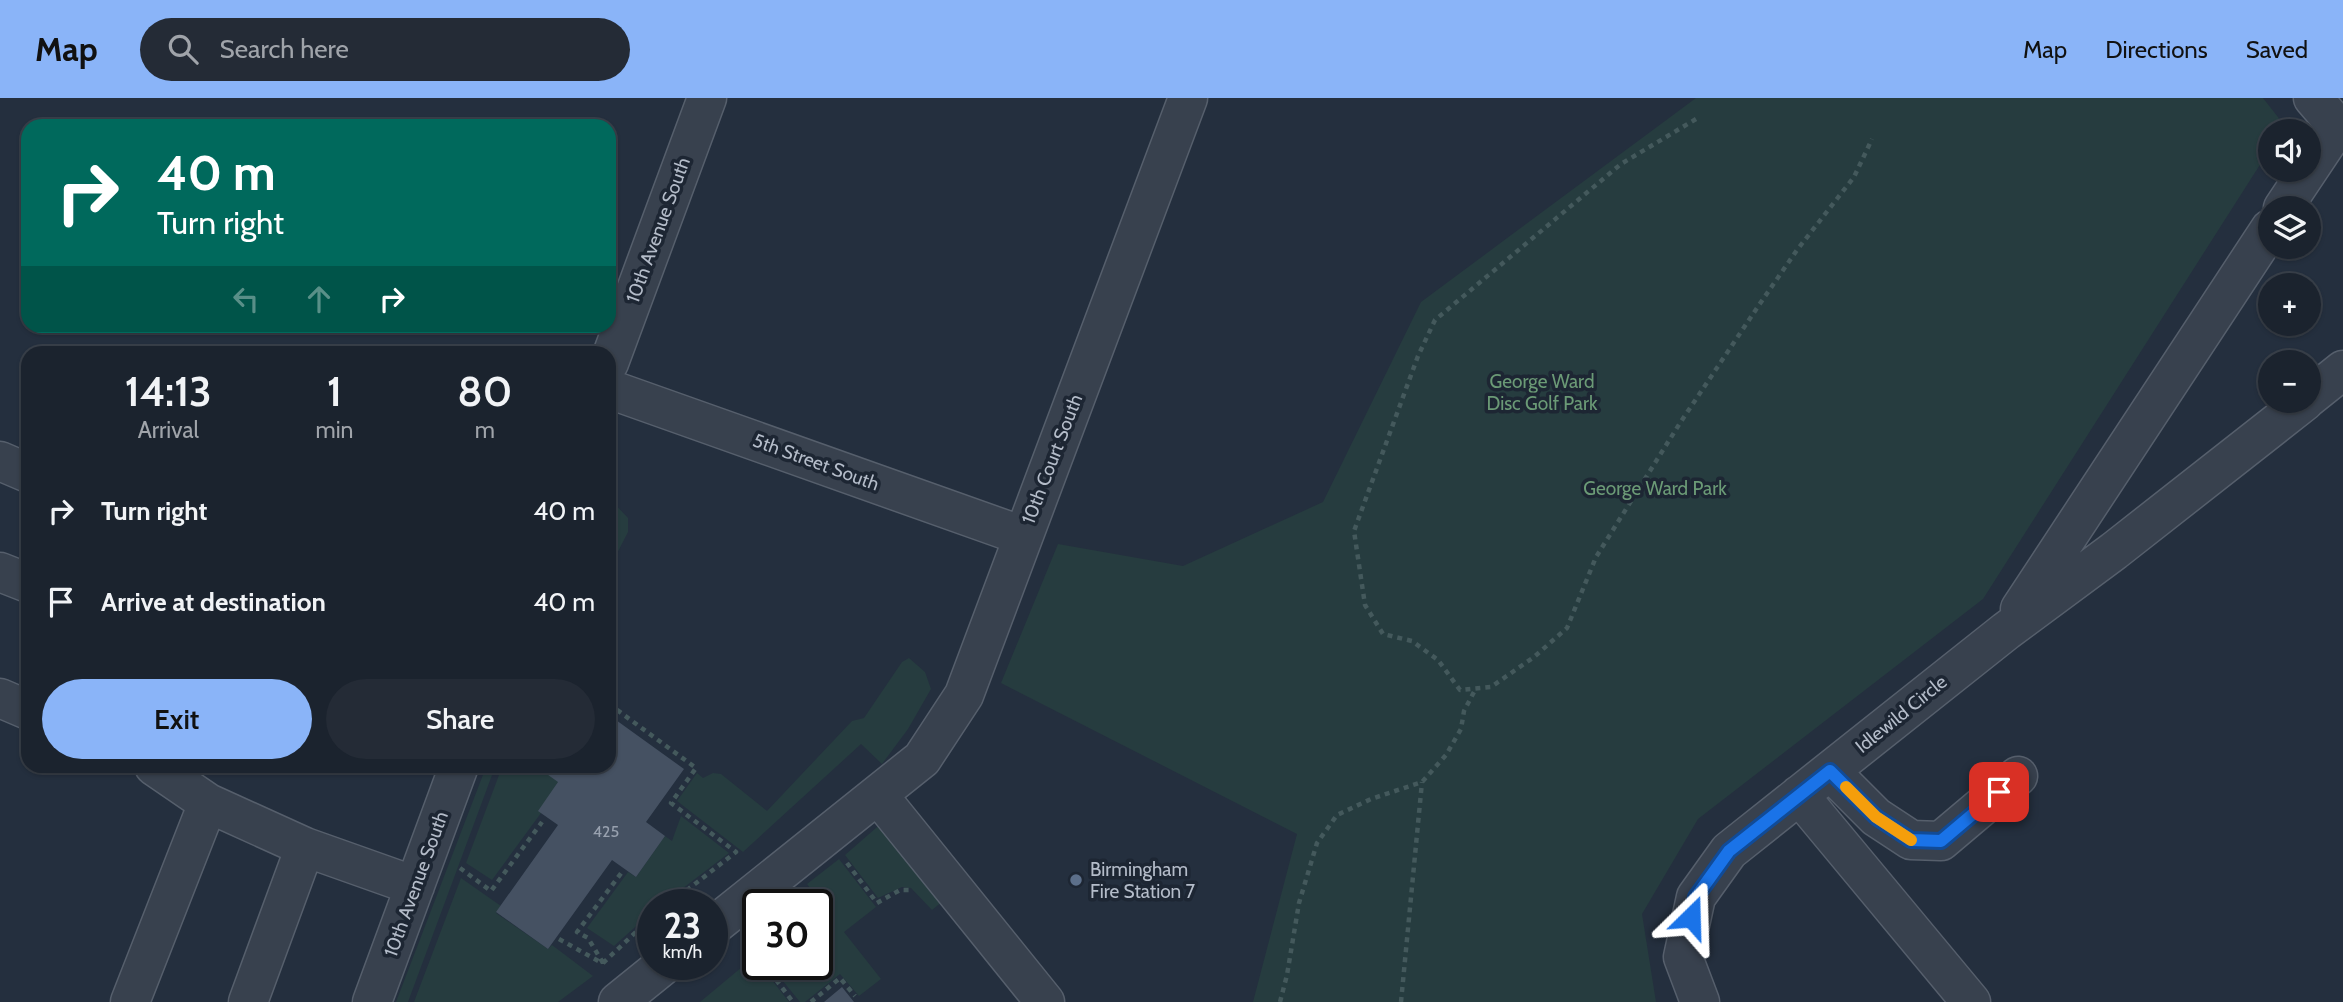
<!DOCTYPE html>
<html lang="en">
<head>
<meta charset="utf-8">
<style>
	:root { --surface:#1b232e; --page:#242b36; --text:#f1f3f6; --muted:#a0a4aa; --line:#39404a; --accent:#8ab4f8 }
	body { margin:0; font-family:Cabin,sans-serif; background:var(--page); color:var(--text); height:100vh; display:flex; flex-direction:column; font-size:26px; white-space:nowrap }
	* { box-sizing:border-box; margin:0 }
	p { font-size:23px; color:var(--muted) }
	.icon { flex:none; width:38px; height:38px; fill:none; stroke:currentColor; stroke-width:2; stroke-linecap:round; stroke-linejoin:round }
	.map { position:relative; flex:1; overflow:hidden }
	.side { position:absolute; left:21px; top:248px; width:595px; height:427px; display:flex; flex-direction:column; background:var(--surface); border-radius:21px; box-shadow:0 2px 5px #0004,0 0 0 2px var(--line) }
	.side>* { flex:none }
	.top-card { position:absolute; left:21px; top:21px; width:595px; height:214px; border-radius:21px; box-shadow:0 2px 5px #0004,0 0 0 2px var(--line); background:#00695c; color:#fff; overflow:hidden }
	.fabs { position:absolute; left:2258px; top:21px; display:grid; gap:14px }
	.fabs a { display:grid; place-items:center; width:63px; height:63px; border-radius:50%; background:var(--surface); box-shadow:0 2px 5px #0004,0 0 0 2px var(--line); font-size:35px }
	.speed { position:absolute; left:637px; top:791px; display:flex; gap:14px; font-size:35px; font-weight:700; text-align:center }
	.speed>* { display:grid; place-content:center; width:91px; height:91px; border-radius:50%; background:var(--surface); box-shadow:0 2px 5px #0004,0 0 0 2px var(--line); line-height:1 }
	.speed small { font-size:18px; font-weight:400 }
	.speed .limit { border:4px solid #111; border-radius:10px; background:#fff; color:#111 }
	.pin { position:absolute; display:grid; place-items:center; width:60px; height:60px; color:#fff; margin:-30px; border-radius:14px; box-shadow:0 4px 10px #0006 }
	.me { position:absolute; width:77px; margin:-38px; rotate:22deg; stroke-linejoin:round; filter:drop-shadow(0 0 5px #0008) }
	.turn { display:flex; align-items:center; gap:24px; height:147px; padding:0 21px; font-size:32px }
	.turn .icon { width:91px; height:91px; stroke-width:2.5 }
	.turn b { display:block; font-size:49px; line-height:60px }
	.lanes { display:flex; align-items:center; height:66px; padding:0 21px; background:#0003; justify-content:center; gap:35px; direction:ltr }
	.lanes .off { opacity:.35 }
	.eta { display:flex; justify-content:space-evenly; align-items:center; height:119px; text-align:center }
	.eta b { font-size:42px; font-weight:600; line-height:49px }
	.action { display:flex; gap:14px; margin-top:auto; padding:14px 21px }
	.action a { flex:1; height:80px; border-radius:42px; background:var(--accent); color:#111; font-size:28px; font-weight:600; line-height:80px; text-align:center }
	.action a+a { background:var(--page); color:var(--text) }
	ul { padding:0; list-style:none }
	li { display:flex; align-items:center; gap:21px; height:91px; padding:0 21px }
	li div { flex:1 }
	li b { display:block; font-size:26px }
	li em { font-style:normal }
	header { display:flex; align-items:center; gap:42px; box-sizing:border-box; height:98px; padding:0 35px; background:var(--accent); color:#111 }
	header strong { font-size:33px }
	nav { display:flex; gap:38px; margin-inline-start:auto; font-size:24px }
	.search { width:490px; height:63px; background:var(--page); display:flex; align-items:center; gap:18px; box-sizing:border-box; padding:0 24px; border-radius:38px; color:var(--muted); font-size:26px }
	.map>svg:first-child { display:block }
</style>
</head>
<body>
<header>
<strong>Map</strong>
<div class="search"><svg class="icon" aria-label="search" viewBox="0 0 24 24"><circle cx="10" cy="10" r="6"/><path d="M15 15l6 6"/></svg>Search here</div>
<nav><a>Map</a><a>Directions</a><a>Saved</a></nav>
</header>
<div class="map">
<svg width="2343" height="904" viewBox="0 0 2343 904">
	<rect width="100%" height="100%" fill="#242f3e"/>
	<path fill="#263c3f" d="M1696 0H2263L2285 28 2281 33H2270V51L1983 501 1698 721 1642 816 1656 904H1253L1297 736 1001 585 1058 446 1183 468 1323 404 1421 204Z
		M609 400 628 420V434L609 471Z
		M909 560 925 574 931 591 908 631 882 666 861 646 743 754 677 703 697 675 703 680 713 675 721 676 767 713 852 623 864 620 902 564Z
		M486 669H495L408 904H396Z
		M502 669H548L558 684 541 715 492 782 466 765Z
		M681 718 729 755 661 807H653V813L614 848 587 830 628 774 636 779 665 738 672 743Z
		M884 723 949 798 932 812 911 790 902 789 878 800 845 757Z
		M839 761 876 809 844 834 881 881 859 898 840 876 805 904H800L769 866H817L816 807 820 803 807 786Z
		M461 780 501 808 496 815 548 851 552 847 593 878 558 904H414Z
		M754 859 789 904H700Z"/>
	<path fill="#455162" d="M609 617 684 671 646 724 665 738 636 779 612 762 548 851 496 814 558 727 538 713 558 684 544 674 548 668H609Z
		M842 889 854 904H824Z"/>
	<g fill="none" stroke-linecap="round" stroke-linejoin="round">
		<g stroke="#565f6c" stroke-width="41">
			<path id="minor" d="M2313 0 2343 35
				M2283 110 2337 29
				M609 265 707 0
				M609 291 1023 438
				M2308 300 2343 272
				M0 363 28 375
				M0 474 28 485
				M2020 511 2270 131
				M0 600 28 612
				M154 668 208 705 305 749
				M1830 673 1876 719 1911 742 1941 743 2018 678
				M878 697 1045 904
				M1799 697 1971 904
				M712 829 922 661 964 597 1188 0
				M130 904 208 705
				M248 904 305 749 415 788
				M372 904 459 668
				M618 904 665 866
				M1700 904 1683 859 1696 799 1729 753 2006 533 2114 453 2305 303"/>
		</g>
		<path stroke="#44595c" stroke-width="4.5" stroke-dasharray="5 5" stroke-linecap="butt" d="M1696 21 1621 66 1435 222 1418 258 1354 433 1365 507 1383 536 1412 543 1438 562 1460 592 1491 589 1534 559 1567 530 1596 459 1680 325 1759 207 1797 152 1854 79 1872 41
			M609 606 696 670 671 705 736 754 668 807
			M847 765 877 805 900 792H909
			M460 770 491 793 542 724
			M559 841 602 865
			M603 865 588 840 577 834 622 774
			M603 865 653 818
			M764 866 793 904
			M811 904 840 880 855 898
			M1280 904 1287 877 1299 805 1317 745 1337 717 1371 701 1422 684 1446 657 1461 631 1464 613 1475 592
			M1401 904 1422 684"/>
		<use href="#minor" stroke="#38414e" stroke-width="38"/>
	</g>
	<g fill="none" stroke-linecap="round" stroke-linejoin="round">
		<g stroke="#114b97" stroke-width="18">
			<path id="route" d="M1691 819 1696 799 1729 753 1830 673 1876 719 1911 742 1941 743 1999 694"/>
		</g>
		<use href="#route" stroke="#1a73e8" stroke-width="12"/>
		<path stroke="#f59e0b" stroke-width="12" d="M1846 689 1876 719 1911 742"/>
	</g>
	<circle fill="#5c6f8a" stroke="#1d2633" stroke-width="2.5" cx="1076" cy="782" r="7"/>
	<g text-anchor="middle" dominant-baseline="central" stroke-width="7" stroke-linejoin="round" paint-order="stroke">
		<g font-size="16" fill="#98a1af">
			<text x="606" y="733">425</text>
		</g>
		<g font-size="19" fill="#b4bcc9" stroke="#1d2633">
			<text transform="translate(658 132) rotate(-70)">10th Avenue South</text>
			<text transform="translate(1052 361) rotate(-69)">10th Court South</text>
			<text transform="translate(816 364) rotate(20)">5th Street South</text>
			<text transform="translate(1901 616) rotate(-39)">Idlewild Circle</text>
			<text transform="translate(416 786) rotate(-70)">10th Avenue South</text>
		</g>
		<g font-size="19" fill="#6b9a76" stroke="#1d2633">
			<text x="1542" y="283">George Ward<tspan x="1542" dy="22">Disc Golf Park</tspan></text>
			<text x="1655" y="390">George Ward Park</text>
		</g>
		<g font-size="19" fill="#b4bcc9" stroke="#1d2633" text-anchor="start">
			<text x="1090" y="771">Birmingham<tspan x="1090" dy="22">Fire Station 7</tspan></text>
		</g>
	</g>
</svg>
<div class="fabs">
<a><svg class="icon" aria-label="sound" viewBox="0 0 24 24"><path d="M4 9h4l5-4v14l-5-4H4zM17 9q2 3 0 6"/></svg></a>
<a><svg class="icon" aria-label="layers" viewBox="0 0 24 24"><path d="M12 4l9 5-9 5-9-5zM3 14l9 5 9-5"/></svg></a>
<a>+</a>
<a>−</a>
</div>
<div class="speed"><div>23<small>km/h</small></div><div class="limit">30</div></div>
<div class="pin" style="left:1999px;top:694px;background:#d93025"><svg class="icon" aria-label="arrive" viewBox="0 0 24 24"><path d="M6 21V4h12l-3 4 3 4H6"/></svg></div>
<svg class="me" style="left:1691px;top:819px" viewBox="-20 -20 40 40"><path d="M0-17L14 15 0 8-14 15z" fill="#1a73e8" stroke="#fff" stroke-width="4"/></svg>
<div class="top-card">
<div class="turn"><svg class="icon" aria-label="right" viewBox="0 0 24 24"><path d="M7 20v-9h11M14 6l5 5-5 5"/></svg><div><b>40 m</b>Turn right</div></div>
<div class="lanes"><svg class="icon off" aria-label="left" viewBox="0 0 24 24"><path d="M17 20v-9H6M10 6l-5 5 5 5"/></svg><svg class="icon off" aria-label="ahead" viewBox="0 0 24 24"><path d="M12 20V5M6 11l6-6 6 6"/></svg><svg class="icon" aria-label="right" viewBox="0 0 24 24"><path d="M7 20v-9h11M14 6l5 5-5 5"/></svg></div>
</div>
<section class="side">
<div class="eta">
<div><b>14:13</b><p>Arrival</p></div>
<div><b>1</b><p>min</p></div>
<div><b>80</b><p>m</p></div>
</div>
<ul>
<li><svg class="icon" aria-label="right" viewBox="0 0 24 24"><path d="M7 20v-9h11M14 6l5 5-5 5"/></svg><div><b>Turn right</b></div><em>40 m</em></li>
<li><svg class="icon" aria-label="arrive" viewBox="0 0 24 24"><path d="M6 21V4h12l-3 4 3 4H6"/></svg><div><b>Arrive at destination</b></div><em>40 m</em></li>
</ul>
<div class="action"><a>Exit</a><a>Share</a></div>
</section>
</div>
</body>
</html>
